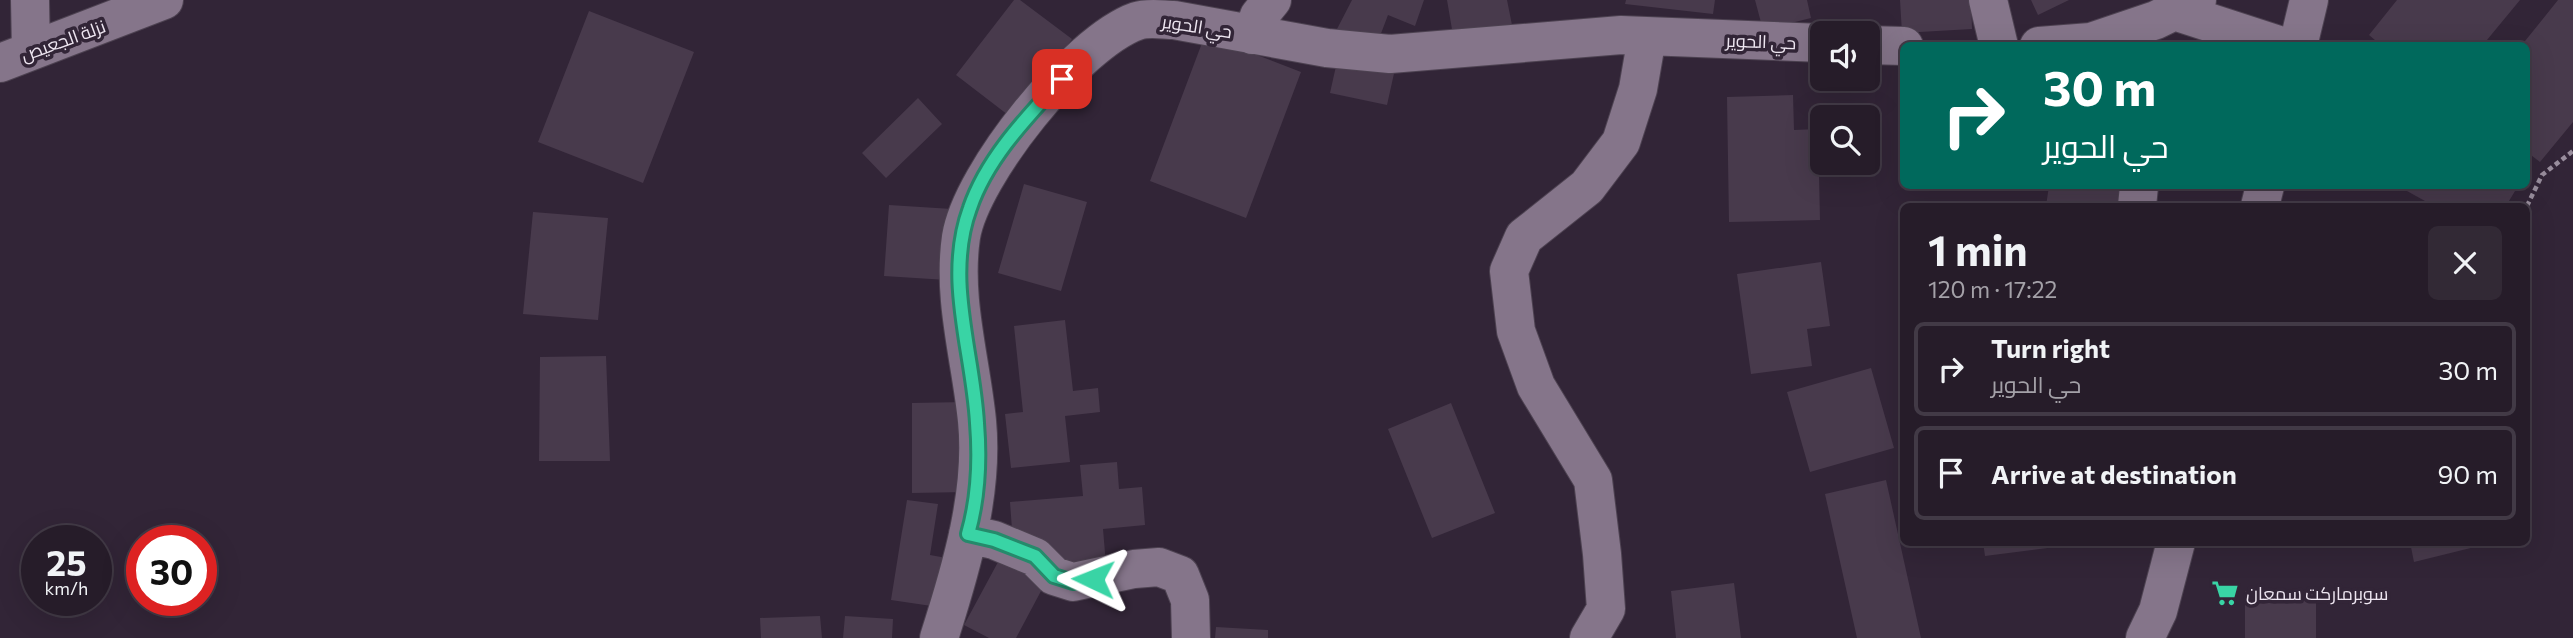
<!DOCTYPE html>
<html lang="en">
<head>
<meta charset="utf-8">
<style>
	:root { --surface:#261c29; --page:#322935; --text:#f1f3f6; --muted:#a4a1a8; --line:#423a46 }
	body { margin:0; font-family:Commissioner,Cairo,sans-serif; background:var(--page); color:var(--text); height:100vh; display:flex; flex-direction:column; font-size:26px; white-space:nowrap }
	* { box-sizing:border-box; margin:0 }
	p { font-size:23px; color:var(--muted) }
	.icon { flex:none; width:38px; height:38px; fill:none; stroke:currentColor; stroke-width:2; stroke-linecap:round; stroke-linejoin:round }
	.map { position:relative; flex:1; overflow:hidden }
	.drawer { position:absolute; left:1900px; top:203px; width:630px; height:343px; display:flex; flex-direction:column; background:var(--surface); border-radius:10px; box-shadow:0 7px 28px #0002,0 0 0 2px var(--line) }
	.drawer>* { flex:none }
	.top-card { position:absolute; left:1900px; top:42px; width:630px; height:147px; border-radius:10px; box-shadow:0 7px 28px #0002,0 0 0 2px var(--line); background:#00695c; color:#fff; overflow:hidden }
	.fabs { position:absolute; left:1810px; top:21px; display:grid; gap:14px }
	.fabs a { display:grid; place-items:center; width:70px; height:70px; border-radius:10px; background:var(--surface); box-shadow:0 7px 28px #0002,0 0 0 2px var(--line); font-size:35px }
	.speed { position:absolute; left:21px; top:525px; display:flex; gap:14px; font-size:35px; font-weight:700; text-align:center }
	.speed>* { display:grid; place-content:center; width:91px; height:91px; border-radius:50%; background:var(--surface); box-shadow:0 7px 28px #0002,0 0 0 2px var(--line); line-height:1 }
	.speed small { font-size:18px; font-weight:400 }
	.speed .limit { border:10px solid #d22; background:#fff; color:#111 }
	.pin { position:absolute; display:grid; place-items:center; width:60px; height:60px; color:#fff; margin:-30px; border-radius:14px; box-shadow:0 4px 10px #0006 }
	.me { position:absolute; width:77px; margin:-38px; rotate:272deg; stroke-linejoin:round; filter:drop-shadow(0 0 5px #0008) }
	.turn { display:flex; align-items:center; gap:24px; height:147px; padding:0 28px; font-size:32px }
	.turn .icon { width:91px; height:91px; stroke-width:2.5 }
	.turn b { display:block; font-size:49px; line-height:60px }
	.round { display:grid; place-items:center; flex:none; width:74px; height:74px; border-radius:10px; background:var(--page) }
	.overview { display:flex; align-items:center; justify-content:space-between; height:119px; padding:0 28px }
	h1 { font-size:42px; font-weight:700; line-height:52px }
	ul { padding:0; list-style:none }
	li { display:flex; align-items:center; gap:21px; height:94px; margin:0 14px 10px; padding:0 14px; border:4px solid var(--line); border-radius:10px }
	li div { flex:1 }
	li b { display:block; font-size:26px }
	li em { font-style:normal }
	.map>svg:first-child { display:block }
</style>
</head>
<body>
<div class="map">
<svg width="2573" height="638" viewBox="0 0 2573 638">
	<rect width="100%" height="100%" fill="#322537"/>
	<path fill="#483a4c" d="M1014 0H1020L1072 39 1012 118 956 75Z
		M1352 0H1424L1415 26 1388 15 1377 44 1337 29Z
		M1447 0H1507L1513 30 1454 41Z
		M1626 0H1715L1713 14 1625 4Z
		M1755 0H1807L1811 18 1763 30Z
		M1900 0H1971L1972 29 1902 33Z
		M2031 0H2069L2038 15Z
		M2397 0H2520L2482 46H2382L2369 35Z
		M2558 0H2573V122L2540 162 2527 152V46H2521Z
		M589 11 694 52 643 183 538 142Z
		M1205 35 1301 72 1246 218 1150 181Z
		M1338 57 1395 69 1387 105 1330 93Z
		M1793 95 1794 130 1818 129 1820 220 1729 222 1727 97Z
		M918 98 942 124 886 178 862 153Z
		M1024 184 1087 202 1061 291 998 273Z
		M2049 186H2125L2122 206H2046Z
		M2398 186H2518L2506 206H2434Z
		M889 205 952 209 947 280 884 276Z
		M533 212 608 218 598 320 523 314Z
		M1821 262 1830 326 1807 329 1812 366 1751 374 1737 274Z
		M1065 320 1073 391 1098 388 1100 412 1065 416 1070 462 1011 468 1005 414 1023 412 1014 326Z
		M606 356 610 461H539L540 357Z
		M1871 368 1894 448 1810 472 1787 392Z
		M966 402V492L912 493V403Z
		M1451 403 1495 513 1432 538 1388 429Z
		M1117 462 1119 489 1142 487 1145 525 1103 529 1106 565 1049 569 1047 541 1013 543 1010 502 1083 496 1080 465Z
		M1886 480 1921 638H1857L1825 494Z
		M907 500 938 504 930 555 952 559 945 608 891 600Z
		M1983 542H2078V544L1985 556Z
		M2410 542H2491V543L2414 562Z
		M1004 551 1049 576 1016 638H989L964 625Z
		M1734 583 1741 638H1676L1671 591Z
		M2245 591H2316V638H2245Z
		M820 616 822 638H761L760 618Z
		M845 616 893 619 892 638H843Z
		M1216 627 1268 630V638H1215Z"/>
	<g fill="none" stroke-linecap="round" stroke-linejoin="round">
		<g stroke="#4d4251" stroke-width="40">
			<path id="minor" d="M30 0 31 51
				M1988 0 1999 46
				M2174 11 2282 46
				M1252 35 1259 16 1272 0
				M1867 45 1904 46
				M2039 46 2091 42 2156 20 2197 0
				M2298 46 2309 0
				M0 63 164 0
				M2137 206 2139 186
				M2260 206 2265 186
				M968 534 994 540 1035 557 1054 576 1073 582 1134 569 1159 567 1180 575 1190 600 1191 638
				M939 638C961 569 984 493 977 421 971 360 952 299 961 237 971 174 1077 42 1137 21 1149 17 1163 20 1174 20L1327 48 1390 54 1621 35 1822 43
				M1589 638 1606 609 1602 554 1593 480 1536 386 1516 331 1509 271 1524 237 1587 187 1621 142 1638 89 1647 37
				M2145 638 2158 611 2176 542"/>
		</g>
		<path stroke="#998e9d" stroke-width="4.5" stroke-dasharray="5 3.5" stroke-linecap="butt" d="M2527 206 2542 175 2573 151"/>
		<use href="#minor" stroke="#85758a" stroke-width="38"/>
	</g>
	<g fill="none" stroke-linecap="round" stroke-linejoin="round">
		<g stroke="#258a6b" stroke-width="18">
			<path id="route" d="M1062 79C1027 117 987 158 970 208 944 279 973 351 977 423 980 460 978 499 968 534L994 540 1035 556 1054 576 1073 582 1093 579"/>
		</g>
		<use href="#route" stroke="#39d4a5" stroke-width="12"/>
	</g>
	<defs>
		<g id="supermarket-bare" transform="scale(2.1)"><path d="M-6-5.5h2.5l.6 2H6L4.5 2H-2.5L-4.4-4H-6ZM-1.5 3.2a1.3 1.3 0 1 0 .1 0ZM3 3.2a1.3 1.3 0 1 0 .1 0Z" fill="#39d4a5" stroke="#322537" stroke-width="2.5" paint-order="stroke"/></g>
	</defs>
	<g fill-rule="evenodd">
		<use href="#supermarket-bare" x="2225" y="593"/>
	</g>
	<g text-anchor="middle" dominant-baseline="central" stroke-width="7" stroke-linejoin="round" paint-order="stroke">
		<g font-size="18" fill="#eee6f1" stroke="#322537">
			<text transform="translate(1197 26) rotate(9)">حي الحوير</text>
			<text transform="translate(63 40) rotate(-20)">نزلة الجعيص</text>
			<text transform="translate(1761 41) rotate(2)">حي الحوير</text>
		</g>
		<g font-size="18" fill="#eee6f1" stroke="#322537" text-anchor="start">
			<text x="2246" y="593">سوبرماركت سمعان</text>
		</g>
	</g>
</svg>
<div class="fabs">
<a><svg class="icon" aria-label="sound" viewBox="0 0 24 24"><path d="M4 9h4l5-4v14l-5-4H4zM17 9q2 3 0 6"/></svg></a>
<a><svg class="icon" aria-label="search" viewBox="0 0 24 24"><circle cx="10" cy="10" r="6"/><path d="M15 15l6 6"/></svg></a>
</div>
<div class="speed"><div>25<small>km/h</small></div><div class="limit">30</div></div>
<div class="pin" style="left:1062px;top:79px;background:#d93025"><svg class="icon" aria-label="arrive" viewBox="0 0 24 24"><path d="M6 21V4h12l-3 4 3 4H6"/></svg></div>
<svg class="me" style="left:1093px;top:579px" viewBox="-20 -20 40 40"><path d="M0-17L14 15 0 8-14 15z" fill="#39d4a5" stroke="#fff" stroke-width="4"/></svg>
<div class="top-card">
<div class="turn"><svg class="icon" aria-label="right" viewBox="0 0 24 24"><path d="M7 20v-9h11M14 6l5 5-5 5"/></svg><div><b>30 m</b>حي الحوير</div></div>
</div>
<section class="drawer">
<div class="overview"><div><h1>1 min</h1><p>120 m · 17:22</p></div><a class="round"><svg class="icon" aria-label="close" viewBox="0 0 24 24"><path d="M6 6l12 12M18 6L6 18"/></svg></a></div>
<ul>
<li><svg class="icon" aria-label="right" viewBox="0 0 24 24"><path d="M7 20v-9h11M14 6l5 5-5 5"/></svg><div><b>Turn right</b><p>حي الحوير</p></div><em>30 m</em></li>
<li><svg class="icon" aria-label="arrive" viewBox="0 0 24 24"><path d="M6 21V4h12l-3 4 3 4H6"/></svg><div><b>Arrive at destination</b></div><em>90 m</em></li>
</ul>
</section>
</div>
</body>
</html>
